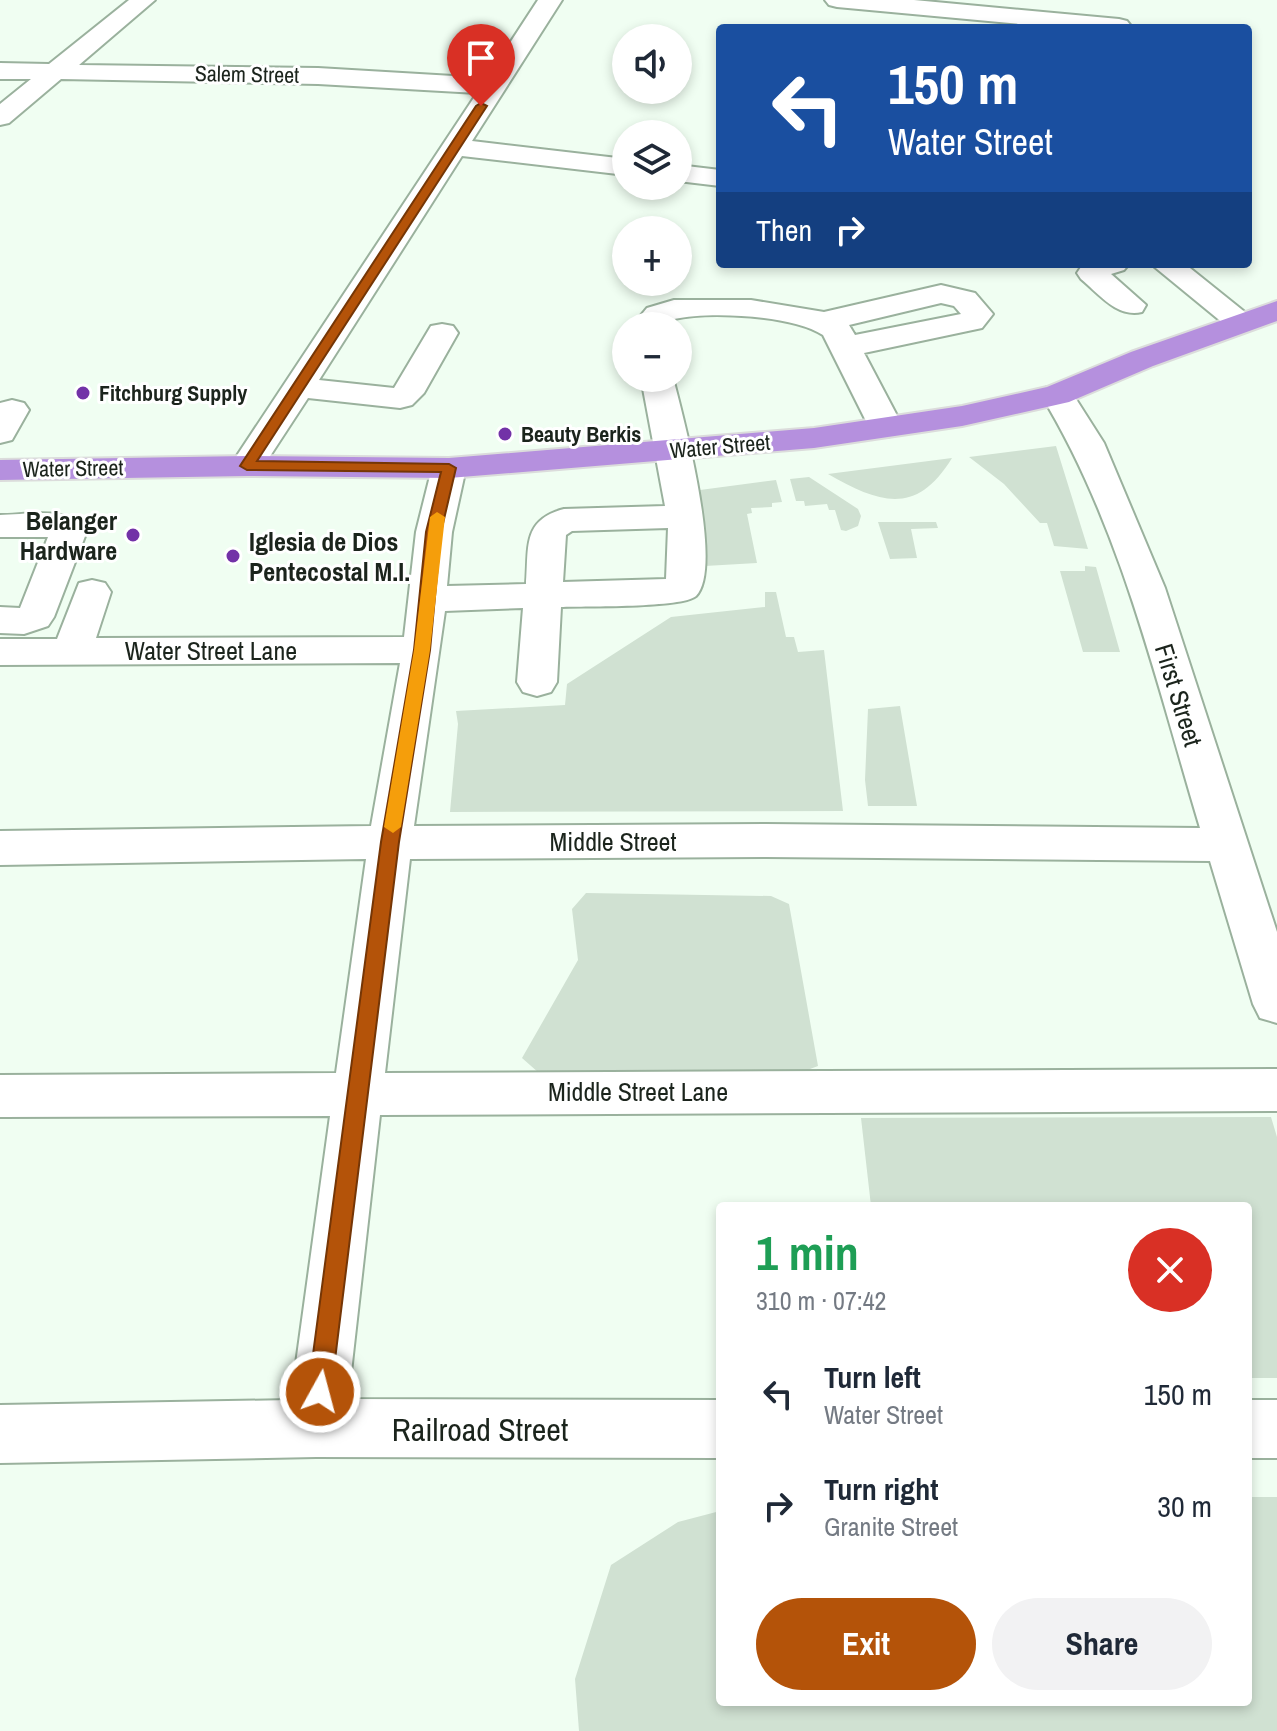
<!DOCTYPE html>
<html lang="en">
<head>
<meta charset="utf-8">
<style>
	:root { --surface:#fff; --page:#f2f2f3; --text:#1f2937; --muted:#747a83; --accent:#b45309 }
	body { margin:0; font-family:"Archivo Narrow",sans-serif; background:var(--page); color:var(--text); height:100vh; display:flex; flex-direction:column; font-size:30px; white-space:nowrap }
	* { box-sizing:border-box; margin:0 }
	p { font-size:26px; color:var(--muted) }
	.icon { flex:none; width:44px; height:44px; fill:none; stroke:currentColor; stroke-width:2; stroke-linecap:round; stroke-linejoin:round }
	.map { position:relative; flex:1; overflow:hidden }
	.details { position:absolute; left:716px; top:1202px; width:536px; height:504px; display:flex; flex-direction:column; background:var(--surface); border-radius:8px; box-shadow:0 4px 12px #0003 }
	.details>* { flex:none }
	.banner { position:absolute; left:716px; top:24px; width:536px; height:244px; border-radius:8px; box-shadow:0 4px 12px #0003; background:#1a4fa0; color:#fff; overflow:hidden }
	.controls { position:absolute; left:612px; top:24px; display:grid; gap:16px }
	.controls a { display:grid; place-items:center; width:80px; height:80px; border-radius:50%; background:var(--surface); box-shadow:0 4px 12px #0003; font-size:40px }
	.pin { position:absolute; display:grid; place-items:center; width:68px; height:68px; color:#fff; margin:-82px -34px; border-radius:50% 50% 50% 0; rotate:-45deg; box-shadow:0 0 8px #0007 }
	.pin .icon { rotate:45deg }
	.me { position:absolute; width:88px; margin:-44px; rotate:7deg; stroke-linejoin:round; filter:drop-shadow(0 0 6px #0008) }
	.turn { display:flex; align-items:center; gap:28px; height:168px; padding:0 40px; font-size:36px }
	.turn .icon { width:104px; height:104px; stroke-width:2.5 }
	.turn b { display:block; font-size:56px; line-height:68px }
	.then { display:flex; align-items:center; height:76px; padding:0 40px; background:#0003; gap:16px; font-size:30px }
	.round { display:grid; place-items:center; flex:none; width:84px; height:84px; border-radius:42px; background:var(--page) }
	.head { display:flex; align-items:center; justify-content:space-between; height:136px; padding:0 40px }
	h1 { font-size:48px; font-weight:700; line-height:60px; color:#1e9e55 }
	.button { display:flex; gap:16px; margin-top:auto; padding:16px 40px }
	.button a { flex:1; height:92px; border-radius:48px; background:var(--accent); color:#fff; font-size:32px; font-weight:700; line-height:92px; text-align:center }
	.button a+a { background:var(--page); color:var(--text) }
	ul { padding:0; list-style:none }
	li { display:flex; align-items:center; gap:24px; height:112px; padding:0 40px }
	li div { flex:1 }
	li b { display:block; font-size:30px }
	li em { font-style:normal }
	.map>svg:first-child { display:block }
</style>
</head>
<body>
<div class="map">
<svg width="1277" height="1731" viewBox="0 0 1277 1731">
	<rect width="100%" height="100%" fill="#f0fef2"/>
	<path fill="#d0e1d2" d="M1056 446 1088 549 1054 546 1047 523H1040L1004 484 969 457Z
		M952 458C916 517 879 503 828 474Z
		M809 477 858 509 861 516 858 526 846 531 841 530 835 510H829L827 504 805 506 804 501H796L790 479Z
		M776 480 782 502 772 503V507L751 508 752 513 747 514 757 563 705 566 700 490Z
		M878 522H936L938 528 911 529 917 558 890 559Z
		M1085 566 1096 567 1120 652H1083L1060 571H1085Z
		M765 592H776L786 637H794L798 652 824 650 843 811 450 812 458 724 456 711 565 705 567 684 671 617 765 607Z
		M900 706 917 806H868L865 780 868 709Z
		M586 893 771 896 789 904 818 1066 794 1075 539 1073 522 1058 578 960 572 909Z
		M1271 1117 1277 1137V1378H1248V1206H871L861 1118Z
		M1248 1497H1277V1731H579L575 1679 611 1565 678 1522 720 1511V1702H1248Z"/>
	<g fill="none" stroke-linecap="round" stroke-linejoin="round">
		<g stroke="#9ab19d" stroke-width="4">
			<path id="minor" d="M129 0H155L79 65 318 68 487 78 538 0H562L472 141 626 159V175L462 156 319 380 394 388 431 326 442 324 453 326 458 333 424 393 412 405 400 408 308 398 259 473 247 476 235 473 230 466 477 93 318 84 61 79 9 123 0 125V104L31 79H0V63L49 64Z
				M825 0H914L1119 19 1127 21 1131 26 1063 28 837 7 829 5Z
				M678 165 720 170V186L678 181Z
				M1083 264H1129L1124 270 1111 274 1146 305 1142 312C1117 318 1099 294 1081 279L1077 273Z
				M1151 264H1185L1256 321 1251 328 1240 330 1229 328Z
				M941 285 975 293 993 314 982 328 864 353 903 427 898 434 886 437 874 434 869 427 823 335C792 315 710 311 674 319 670 320 668 324 664 326 657 329 641 326 632 326L647 308 674 300H751L824 312ZM941 303 954 306 961 314 855 335 849 325Z
				M641 378H673C683 416 724 568 696 596 683 608 585 606 561 607L557 682 551 692 537 696 523 692 517 682 523 608 445 611 414 826 766 824 1200 828C1156 682 1121 526 1041 395L1045 388 1057 385 1069 388 1104 443 1165 588 1277 932V1023L1260 1018 1253 1004 1210 861 766 857 410 859 385 1073 1277 1069V1111L380 1115 348 1399 720 1400V1458L316 1457 0 1463V1405L291 1400 330 1116 0 1117V1075L336 1073 366 859 0 865V831L371 826 400 663 0 665V639H57L79 583 92 580 105 583 111 592 96 638 404 637 416 532 432 468 437 461 449 458 461 461 466 468 452 532 447 586 526 584C529 547 522 520 564 509L665 506ZM668 528 666 579 563 582 566 535 572 531Z
				M12 400 24 403 29 410 12 440 0 443V403Z
				M0 515C27 515 70 505 87 531L54 617 48 626 24 634 0 633V607L20 608 48 537H0Z
				M1248 1400H1277V1458H1248Z"/>
		</g>
		<g stroke="#dbdcdb" stroke-width="4">
			<path id="highway" d="M1277 301V321L1153 366 1069 402 962 426 814 448 449 478 247 476 0 480V460L247 456 449 458 814 428 962 406 1047 387 1131 352Z"/>
		</g>
		<use href="#minor" fill="#fff" fill-rule="evenodd"/>
		<use href="#highway" fill="#b590de" fill-rule="evenodd"/>
	</g>
	<path fill="#b45309" stroke="#753606" stroke-width="2" d="M481 103 487 106 257 461 449 464 456 468 441 532 430 650 399 842 331 1392 328 1401 320 1404 312 1401 308 1392 381 842 414 650 426 532 441 472 247 470 240 466 476 106Z"/>
	<path fill="#f59e0b" d="M437 512 445 517 430 650 401 827 393 833 384 827 414 650 430 517Z"/>
	<g fill="#7232a7" stroke="#fff" stroke-width="3">
		<circle cx="83" cy="393" r="8"/>
		<circle cx="505" cy="434" r="8"/>
		<circle cx="133" cy="535" r="8"/>
		<circle cx="233" cy="556" r="8"/>
	</g>
	<g text-anchor="middle" dominant-baseline="central" stroke-width="6" stroke-linejoin="round" paint-order="stroke">
		<g font-size="22" fill="#1b241c" stroke="#fff">
			<text transform="translate(247 74) rotate(1)">Salem Street</text>
			<text transform="translate(720 446) rotate(-5)">Water Street</text>
			<text transform="translate(73 468) rotate(-1)">Water Street</text>
		</g>
		<g font-size="22" font-weight="bold" fill="#1b241c" stroke="#fff" text-anchor="start">
			<text x="99" y="393">Fitchburg Supply</text>
			<text x="521" y="434">Beauty Berkis</text>
		</g>
		<g font-size="26" font-weight="bold" fill="#1b241c" stroke="#fff" text-anchor="end">
			<text x="117" y="520">Belanger<tspan x="117" dy="30">Hardware</tspan></text>
			<text x="249" y="541" text-anchor="start">Iglesia de Dios<tspan x="249" dy="30">Pentecostal M.I.</tspan></text>
		</g>
		<g font-size="26" fill="#1b241c" stroke="#fff">
			<text x="211" y="650">Water Street Lane</text>
			<text transform="translate(1179 695) rotate(73)">First Street</text>
			<text x="613" y="841">Middle Street</text>
			<text x="638" y="1091">Middle Street Lane</text>
		</g>
		<g font-size="32" fill="#1b241c" stroke="#fff">
			<text x="480" y="1429">Railroad Street</text>
		</g>
	</g>
</svg>
<div class="controls">
<a><svg class="icon" aria-label="sound" viewBox="0 0 24 24"><path d="M4 9h4l5-4v14l-5-4H4zM17 9q2 3 0 6"/></svg></a>
<a><svg class="icon" aria-label="layers" viewBox="0 0 24 24"><path d="M12 4l9 5-9 5-9-5zM3 14l9 5 9-5"/></svg></a>
<a>+</a>
<a>−</a>
</div>
<div class="pin" style="left:481px;top:106px;background:#d93025"><svg class="icon" aria-label="arrive" viewBox="0 0 24 24"><path d="M6 21V4h12l-3 4 3 4H6"/></svg></div>
<svg class="me" style="left:320px;top:1392px" viewBox="-20 -20 40 40"><circle r="17" fill="#b45309" stroke="#fff" stroke-width="3"/><path d="M0-11L8 9 0 5-8 9z" fill="#fff"/></svg>
<div class="banner">
<div class="turn"><svg class="icon" aria-label="left" viewBox="0 0 24 24"><path d="M17 20v-9H6M10 6l-5 5 5 5"/></svg><div><b>150 m</b>Water Street</div></div>
<div class="then">Then<svg class="icon" aria-label="right" viewBox="0 0 24 24"><path d="M7 20v-9h11M14 6l5 5-5 5"/></svg></div>
</div>
<section class="details">
<div class="head"><div><h1>1 min</h1><p>310 m · 07:42</p></div><a class="round" style="background:#d93025;color:#fff"><svg class="icon" aria-label="close" viewBox="0 0 24 24"><path d="M6 6l12 12M18 6L6 18"/></svg></a></div>
<ul>
<li><svg class="icon" aria-label="left" viewBox="0 0 24 24"><path d="M17 20v-9H6M10 6l-5 5 5 5"/></svg><div><b>Turn left</b><p>Water Street</p></div><em>150 m</em></li>
<li><svg class="icon" aria-label="right" viewBox="0 0 24 24"><path d="M7 20v-9h11M14 6l5 5-5 5"/></svg><div><b>Turn right</b><p>Granite Street</p></div><em>30 m</em></li>
</ul>
<div class="button"><a>Exit</a><a>Share</a></div>
</section>
</div>
</body>
</html>
